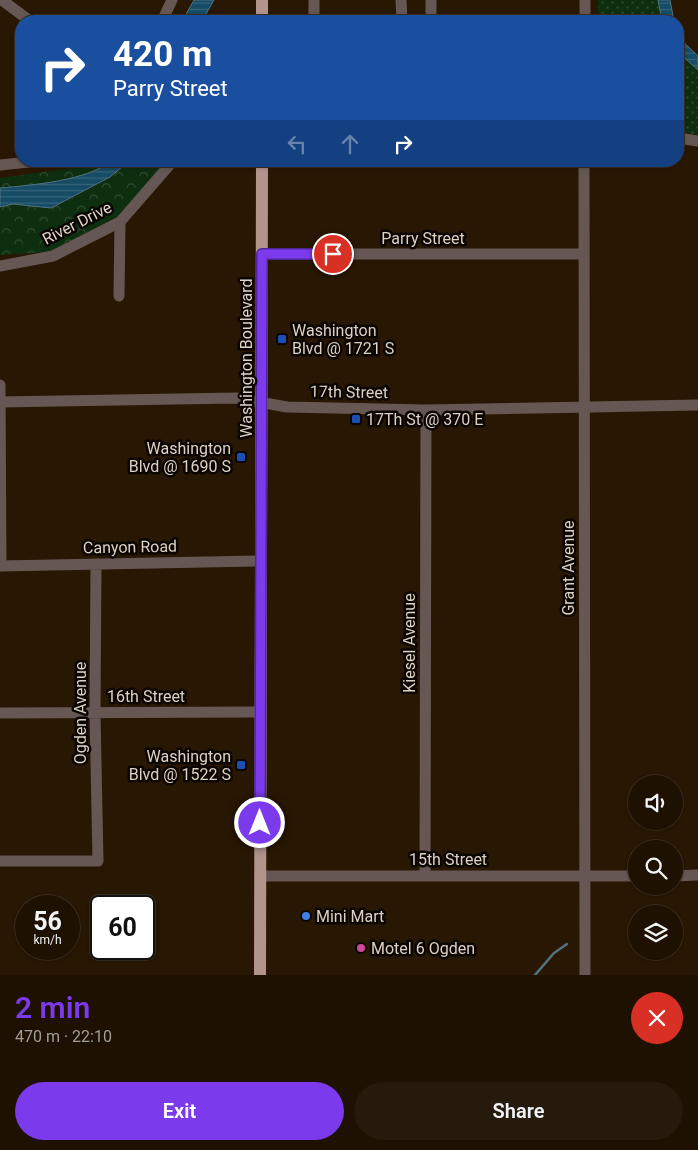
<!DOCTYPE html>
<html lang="en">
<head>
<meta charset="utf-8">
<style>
	:root { --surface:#1e1102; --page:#261a0c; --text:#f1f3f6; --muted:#a19d99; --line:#3c3124; --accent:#7c3aed }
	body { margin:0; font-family:Roboto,sans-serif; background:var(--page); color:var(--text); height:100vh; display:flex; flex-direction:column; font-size:19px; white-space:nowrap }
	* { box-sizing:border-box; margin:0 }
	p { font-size:16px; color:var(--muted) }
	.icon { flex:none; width:28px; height:28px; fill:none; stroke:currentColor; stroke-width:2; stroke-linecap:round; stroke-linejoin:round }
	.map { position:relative; height:975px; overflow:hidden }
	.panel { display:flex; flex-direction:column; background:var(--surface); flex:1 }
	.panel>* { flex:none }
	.guide { position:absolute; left:15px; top:15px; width:669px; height:152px; border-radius:20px; box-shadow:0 1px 4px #0004,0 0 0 1px var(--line); background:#1a4fa0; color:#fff; overflow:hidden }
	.fabs { position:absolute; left:628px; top:775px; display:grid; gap:10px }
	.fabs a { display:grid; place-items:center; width:55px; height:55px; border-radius:50%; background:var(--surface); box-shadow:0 1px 4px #0004,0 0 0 1px var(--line); font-size:25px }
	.speed { position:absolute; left:15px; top:895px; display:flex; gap:10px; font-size:25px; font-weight:700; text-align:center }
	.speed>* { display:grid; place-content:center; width:65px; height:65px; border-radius:50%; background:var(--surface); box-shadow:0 1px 4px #0004,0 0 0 1px var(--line); line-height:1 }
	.speed small { font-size:12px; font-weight:400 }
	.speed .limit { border:2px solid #111; border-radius:8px; background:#fff; color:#111 }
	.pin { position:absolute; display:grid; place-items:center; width:42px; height:42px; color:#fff; margin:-21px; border:2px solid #fff; border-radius:50%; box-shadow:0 1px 5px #0007 }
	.me { position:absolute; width:55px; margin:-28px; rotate:0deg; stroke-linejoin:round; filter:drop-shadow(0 0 4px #0008) }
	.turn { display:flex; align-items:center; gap:18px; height:105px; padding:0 15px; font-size:22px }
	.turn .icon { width:65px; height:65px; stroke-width:2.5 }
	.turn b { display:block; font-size:35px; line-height:42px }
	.lanes { display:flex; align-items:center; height:48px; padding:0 15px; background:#0003; justify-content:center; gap:25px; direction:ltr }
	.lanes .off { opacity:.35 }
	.round { display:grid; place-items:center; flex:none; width:52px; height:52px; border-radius:26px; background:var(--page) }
	.overview { display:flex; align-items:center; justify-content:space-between; height:85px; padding:0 15px }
	h1 { font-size:30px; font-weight:600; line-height:38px; color:var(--accent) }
	.cta { display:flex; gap:10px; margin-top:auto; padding:10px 15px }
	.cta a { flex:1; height:58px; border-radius:30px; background:var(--accent); color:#fff; font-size:20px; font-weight:600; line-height:58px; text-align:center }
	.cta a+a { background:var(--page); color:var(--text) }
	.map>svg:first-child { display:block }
</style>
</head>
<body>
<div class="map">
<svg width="698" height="975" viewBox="0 0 698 975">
	<defs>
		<pattern id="forest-crowns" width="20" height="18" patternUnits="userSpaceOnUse" patternTransform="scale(1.25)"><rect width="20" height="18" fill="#0d2f10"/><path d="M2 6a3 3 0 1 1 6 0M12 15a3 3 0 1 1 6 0" fill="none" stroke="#304c31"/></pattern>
		<pattern id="park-dots" width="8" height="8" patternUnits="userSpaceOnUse" patternTransform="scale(1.25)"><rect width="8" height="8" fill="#0d2f10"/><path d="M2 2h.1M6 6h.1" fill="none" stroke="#304c31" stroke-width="1.8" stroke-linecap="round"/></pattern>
		<pattern id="water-rules" width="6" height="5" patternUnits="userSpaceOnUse" patternTransform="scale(1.25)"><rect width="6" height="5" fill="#154b65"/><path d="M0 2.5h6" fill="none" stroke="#376479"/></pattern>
	</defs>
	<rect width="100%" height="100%" fill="#281702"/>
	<path fill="url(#forest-crowns)" d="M91 161H112C85 181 33 185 0 188V178L80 167Z
		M129 161H168L119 216 51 252 0 255V207L13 204 51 208 110 177Z"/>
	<path fill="url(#park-dots)" d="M598 0H658L662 21H598Z
		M678 52 698 70V135L678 132Z"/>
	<path fill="url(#water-rules)" stroke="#517382" d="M194 0H214L202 21H182Z
		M658 0H670L674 21H662Z
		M678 37 698 56V70L678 52Z
		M112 161H129L110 177 51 208 13 204 0 207V188C33 185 85 181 112 161Z"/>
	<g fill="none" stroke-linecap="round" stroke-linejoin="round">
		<path stroke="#517382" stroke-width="2.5" d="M535 975 554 953 567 944"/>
		<path stroke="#665754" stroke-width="11" d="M2 0 30 21
			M401 0 402 21
			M431 0V21
			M162 21 172 0
			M314 21V0
			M585 21V0
			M678 138 698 141
			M584 161 585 975
			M0 165 38 161
			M262 254H584
			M0 266 53 256 120 222 173 161
			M119 296 120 222
			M0 385 1 566
			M0 402 236 398 287 407 426 410 698 405
			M0 566 261 561
			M0 713 261 712
			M0 861H98L95 713 96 564
			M260 876H636
			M425 876 426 410
			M674 876 698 875"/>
		<path stroke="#b3948d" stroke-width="12" d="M262 21V0
			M260 975 262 161"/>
	</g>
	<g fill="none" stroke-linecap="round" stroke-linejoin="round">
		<g stroke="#51269a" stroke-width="12">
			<path id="route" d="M260 823 262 254H333"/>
		</g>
		<use href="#route" stroke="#7c3aed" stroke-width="9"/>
	</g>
	<g fill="#1a4fb4" stroke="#0b0501" stroke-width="2">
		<rect x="277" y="334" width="10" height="10" rx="2.5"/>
		<rect x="351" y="414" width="10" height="10" rx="2.5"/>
		<rect x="236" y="452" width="10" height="10" rx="2.5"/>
		<rect x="236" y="760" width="10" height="10" rx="2.5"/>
	</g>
	<circle fill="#3f7fe0" stroke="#0b0501" stroke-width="2" cx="306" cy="916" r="5"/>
	<circle fill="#d1479c" stroke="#0b0501" stroke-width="2" cx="361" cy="948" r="5"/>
	<g text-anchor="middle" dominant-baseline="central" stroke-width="5" stroke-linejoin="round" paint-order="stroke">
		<g font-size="16" fill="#ddd1c4" stroke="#0b0501">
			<text transform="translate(77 223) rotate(-27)">River Drive</text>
			<text x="423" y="238">Parry Street</text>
			<text transform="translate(246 358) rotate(-90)">Washington Boulevard</text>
			<text transform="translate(349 392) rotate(1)">17th Street</text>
			<text transform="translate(130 547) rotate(-1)">Canyon Road</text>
			<text transform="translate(568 568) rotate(-90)">Grant Avenue</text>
			<text transform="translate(409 643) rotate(-90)">Kiesel Avenue</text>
			<text x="146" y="696">16th Street</text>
			<text transform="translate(80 713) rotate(-90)">Ogden Avenue</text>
			<text x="448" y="859">15th Street</text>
		</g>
		<g font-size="16" fill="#ddd1c4" stroke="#0b0501" text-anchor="start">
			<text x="292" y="330">Washington<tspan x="292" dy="18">Blvd @ 1721 S</tspan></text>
			<text x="366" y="419">17Th St @ 370 E</text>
			<text x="231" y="448" text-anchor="end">Washington<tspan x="231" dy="18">Blvd @ 1690 S</tspan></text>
			<text x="231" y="756" text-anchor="end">Washington<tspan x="231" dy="18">Blvd @ 1522 S</tspan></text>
			<text x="316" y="916">Mini Mart</text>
			<text x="371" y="948">Motel 6 Ogden</text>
		</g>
	</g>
</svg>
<div class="fabs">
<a><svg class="icon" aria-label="sound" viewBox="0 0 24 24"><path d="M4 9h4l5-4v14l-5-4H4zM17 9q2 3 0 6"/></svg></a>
<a><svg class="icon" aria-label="search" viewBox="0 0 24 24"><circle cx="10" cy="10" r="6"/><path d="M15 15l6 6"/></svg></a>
<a><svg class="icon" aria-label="layers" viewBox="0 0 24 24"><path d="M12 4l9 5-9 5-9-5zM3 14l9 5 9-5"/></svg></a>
</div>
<div class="speed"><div>56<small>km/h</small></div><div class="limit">60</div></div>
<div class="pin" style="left:333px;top:254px;background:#d93025"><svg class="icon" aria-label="arrive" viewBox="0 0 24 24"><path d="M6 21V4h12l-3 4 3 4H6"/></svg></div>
<svg class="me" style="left:260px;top:823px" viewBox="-20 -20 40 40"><circle r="17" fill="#7c3aed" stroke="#fff" stroke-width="3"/><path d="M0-11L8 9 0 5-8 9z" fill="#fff"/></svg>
<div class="guide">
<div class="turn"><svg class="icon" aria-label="right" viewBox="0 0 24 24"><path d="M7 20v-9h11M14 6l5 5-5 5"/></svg><div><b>420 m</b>Parry Street</div></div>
<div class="lanes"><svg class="icon off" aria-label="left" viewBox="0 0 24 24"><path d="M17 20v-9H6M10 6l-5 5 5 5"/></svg><svg class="icon off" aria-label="ahead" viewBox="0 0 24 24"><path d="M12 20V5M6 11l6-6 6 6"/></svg><svg class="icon" aria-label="right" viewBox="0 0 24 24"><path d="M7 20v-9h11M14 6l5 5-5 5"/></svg></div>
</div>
</div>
<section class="panel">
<div class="overview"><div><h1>2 min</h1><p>470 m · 22:10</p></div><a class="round" style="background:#d93025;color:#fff"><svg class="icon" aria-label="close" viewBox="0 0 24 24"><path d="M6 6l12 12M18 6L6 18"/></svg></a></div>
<div class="cta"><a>Exit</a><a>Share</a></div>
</section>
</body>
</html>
